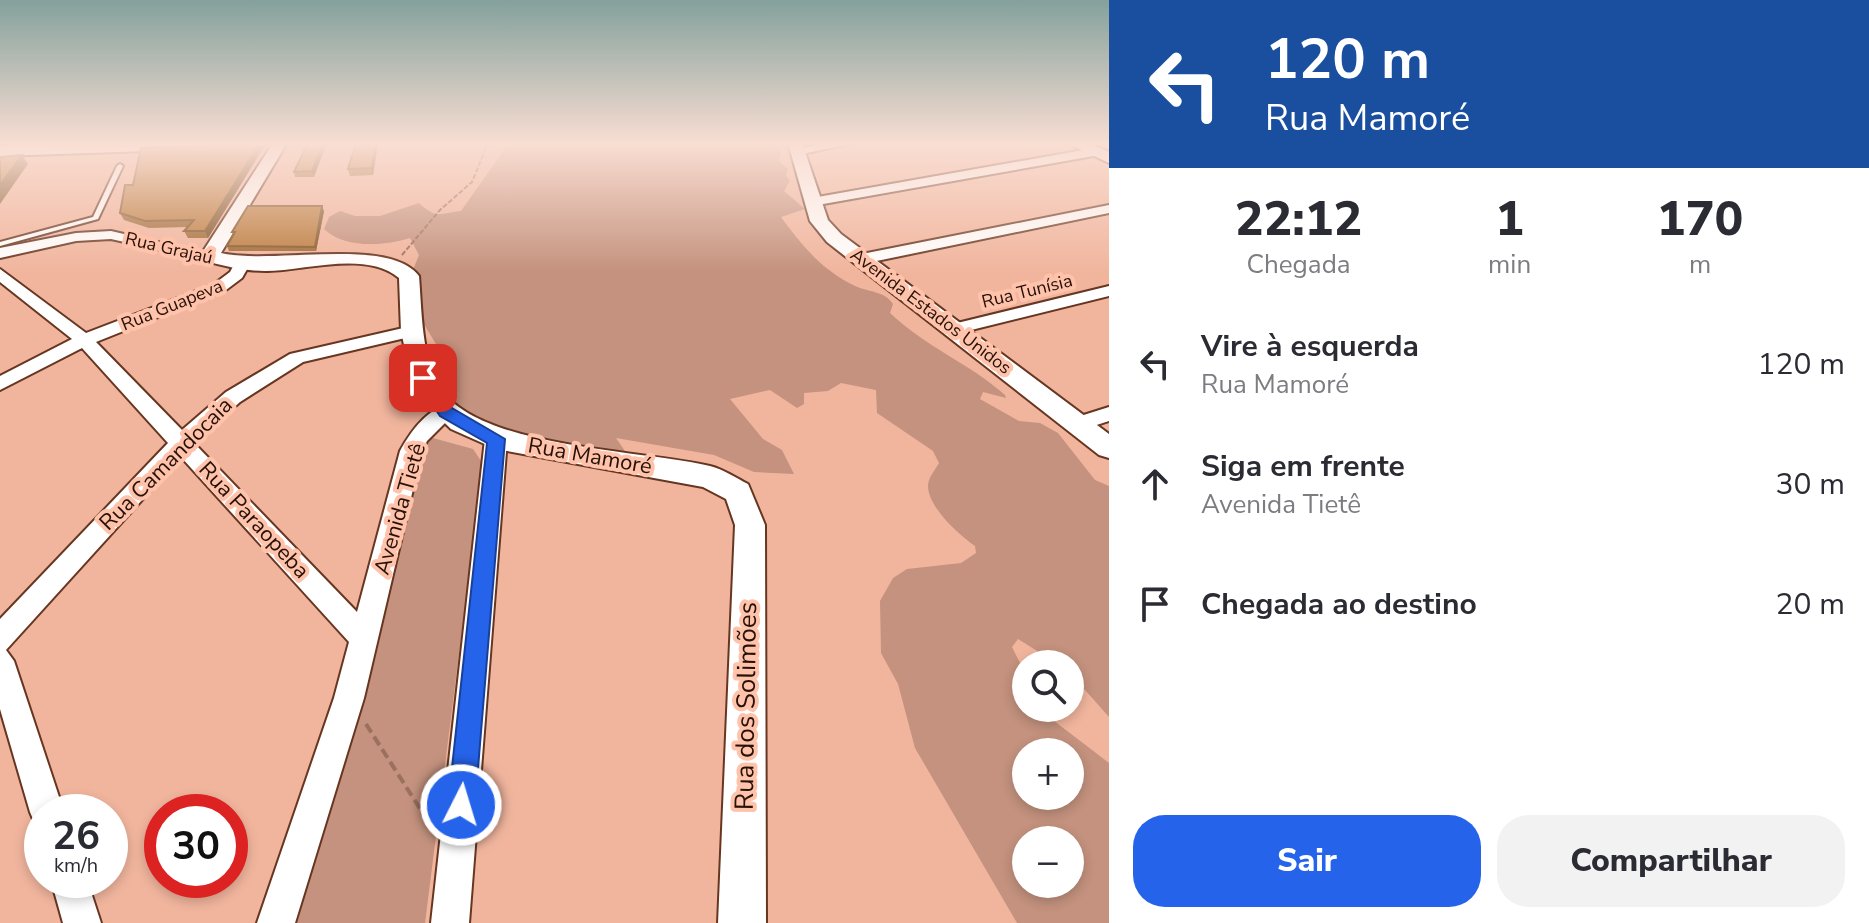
<!DOCTYPE html>
<html lang="pt">
<head>
<meta charset="utf-8">
<style>
	:root { --surface:#fff; --page:#f2f2f3; --text:#2b2b33; --muted:#7c7c81; --accent:#2563eb }
	body { margin:0; font-family:"Nunito Sans",sans-serif; background:var(--page); color:var(--text); height:100vh; display:flex; flex-direction:column; font-size:30px; white-space:nowrap }
	* { box-sizing:border-box; margin:0 }
	p { font-size:26px; color:var(--muted) }
	.icon { flex:none; width:44px; height:44px; fill:none; stroke:currentColor; stroke-width:2; stroke-linecap:round; stroke-linejoin:round }
	.map { position:relative; flex:1; overflow:hidden }
	.panel { display:flex; flex-direction:column; background:var(--surface); width:760px }
	.panel>* { flex:none }
	.hud { background:#1a4fa0; color:#fff; overflow:hidden }
	.fabs { position:absolute; left:1012px; top:650px; display:grid; gap:16px }
	.fabs a { display:grid; place-items:center; width:72px; height:72px; border-radius:50%; background:var(--surface); box-shadow:0 4px 12px #0003; font-size:40px }
	.speed { position:absolute; left:24px; top:794px; display:flex; gap:16px; font-size:40px; font-weight:700; text-align:center }
	.speed>* { display:grid; place-content:center; width:104px; height:104px; border-radius:50%; background:var(--surface); box-shadow:0 4px 12px #0003; line-height:1 }
	.speed small { font-size:20px; font-weight:400 }
	.speed .limit { border:12px solid #d22; background:#fff; color:#111 }
	.pin { position:absolute; display:grid; place-items:center; width:68px; height:68px; color:#fff; margin:-34px; border-radius:16px; box-shadow:0 4px 12px #0006 }
	.me { position:absolute; width:88px; margin:-44px; rotate:5deg; stroke-linejoin:round; filter:drop-shadow(0 0 6px #0008) }
	.turn { display:flex; align-items:center; gap:28px; height:168px; padding:0 24px; font-size:36px }
	.turn .icon { width:104px; height:104px; stroke-width:2.5 }
	.turn b { display:block; font-size:56px; line-height:68px }
	.eta { display:flex; justify-content:space-evenly; align-items:center; height:136px; text-align:center }
	.eta b { font-size:48px; font-weight:800; line-height:56px }
	.action { display:flex; gap:16px; margin-top:auto; padding:16px 24px }
	.action a { flex:1; height:92px; border-radius:32px; background:var(--accent); color:#fff; font-size:32px; font-weight:800; line-height:92px; text-align:center }
	.action a+a { background:var(--page); color:var(--text) }
	ul { padding:0; list-style:none }
	li { display:flex; align-items:center; gap:24px; height:120px; padding:0 24px }
	li div { flex:1 }
	li b { display:block; font-size:30px }
	li em { font-style:normal }
	main { display:flex; flex:1; min-height:0 }
	.map>svg:first-child { display:block }
</style>
</head>
<body>
<main>
<div class="map">
<svg width="1109" height="923" viewBox="0 0 1109 923">
	<rect width="100%" height="100%" fill="#f1b59d"/>
	<path fill="#c4927e" fill-rule="evenodd" d="M509 143H782L779 161 788 169 786 175 790 181 784 191 805 209 781 217C802 246 822 270 855 286 868 292 885 291 893 304L890 313C927 348 969 363 1005 395L1006 398 983 392 980 399 1019 421 1040 423 1058 433 1095 480 1109 486V717L1070 673V664H1058L1018 639 1012 647 1026 675V708H1042L1045 714 1109 763V923H1017L915 748 898 684 881 653 880 601 893 578 907 569 961 563 976 553 975 546C959 535 928 507 928 486 928 478 935 470 939 463L933 451 877 413 876 390 841 383 828 391 804 393V404L797 408 770 390 730 399 763 439 782 450 794 474 754 472 714 455 616 438 627 454 562 450 459 415 428 384 439 349 422 321 408 282 419 255 410 238C384 246 345 249 324 229L329 217 340 211 355 216H380L419 203C437 219 437 214 461 211ZM1026 752H1070V796H1026ZM1026 840H1070V884H1026Z
		M433 438 473 449 483 464 425 923H297L378 628 422 443Z"/>
	<g fill="none" stroke-linecap="round" stroke-linejoin="round">
		<g stroke="#673621" stroke-width="4">
			<path id="service" d="M120 164 123 166 98 219 0 246V242L93 217 117 166Z"/>
		</g>
		<g stroke="#673621" stroke-width="4">
			<path id="minor" d="M825 143H854L797 155 791 151Z
				M1095 148 1099 149V155L812 206 805 202 812 198Z
				M1109 205V213L862 264 854 259 862 254Z
				M111 231 218 256 210 261 111 239 76 241 0 258V248L76 233Z
				M236 261 250 264 242 278 226 290 96 342 182 430 226 392 290 354 412 326 418 327V335L303 362 240 402 194 443 357 612 400 451C410 433 425 411 446 405L456 412 427 441 422 451 364 698 295 923H257L334 698 349 642 181 457 6 650 14 661 64 812H42V827L35 824 30 812 0 709V619L168 443 82 348 0 390V376L72 339 0 282V269L86 333 214 284 230 272Z
				M1109 286V296L955 334 946 329 949 325Z
				M1109 407V421L1078 431 1068 424 1071 419Z
				M496 431 507 439 469 923H431L485 439Z
				M51 880H87L101 923H63Z"/>
		</g>
		<g stroke="#673621" stroke-width="4">
			<path id="tertiary" d="M112 143H268L261 147 0 156V146Z
				M273 143H287L221 253C273 265 389 236 419 276 422 311 421 358 441 389 480 448 642 450 710 466 723 469 736 478 748 484L765 525 766 923H718L735 525 726 499 703 487 496 449 451 429 423 402 411 378 401 331 399 278C366 250 304 271 265 271 244 271 223 266 203 260L200 256Z
				M788 143H802L828 220 841 234 1109 434V458L1099 455 827 242 810 221Z
				M1067 143H1087L1109 152V163Z"/>
		</g>
		<path stroke="#9b705e" stroke-width="2" stroke-dasharray="5 2" stroke-linecap="butt" d="M402 255 440 210 472 182 488 143"/>
		<path stroke="#9b705e" stroke-width="4" stroke-dasharray="10 5" stroke-linecap="butt" d="M366 724 433 829"/>
		<use href="#service" fill="#fff" fill-rule="evenodd"/>
		<use href="#minor" fill="#fff" fill-rule="evenodd"/>
		<use href="#tertiary" fill="#fff" fill-rule="evenodd"/>
	</g>
	<path fill="#a16b35" d="M308 143 314 177H295L294 172Z
		M378 143 373 175 350 176 348 169Z
		M262 150 208 238H188L184 231 188 227 149 228 124 220 120 213 133 185Z
		M324 211 316 251H229L227 246 233 235 232 232Z"/>
	<path fill="#83572b" d="M260 143 262 150 208 238 205 231Z
		M323 143H327L314 177 312 171Z
		M376 143H378L373 175 372 168Z
		M22 155 28 164 0 204V185Z
		M322 206 324 211 316 251 315 247Z"/>
	<path fill="#bb7c3e" stroke="#83572b" stroke-width="2" d="M260 143 205 231H184L194 220 145 221 120 213 125 185H133L141 148Z
		M308 143H323L312 171 294 172Z
		M356 143H376L372 168 348 169Z
		M22 155 0 185V157Z
		M248 206H322L315 247 227 246 235 232H232Z"/>
	<linearGradient id="sky" x2="0" y2="1"><stop stop-color="#84a19c"/><stop offset="0.53" stop-color="#f9ded3"/><stop offset="1" stop-color="#f9ded3" stop-opacity="0"/></linearGradient>
	<rect width="1109" height="272" fill="url(#sky)"/>
	<path fill="#2563eb" stroke="#184099" stroke-width="2" d="M423 373 428 375 452 408 505 439 475 805 471 814 461 818 452 814 448 805 487 443 440 416 415 378Z"/>
	<g text-anchor="middle" dominant-baseline="central" stroke-width="8" stroke-linejoin="round" paint-order="stroke">
		<g font-size="18" fill="#261108" stroke="#ffc2aa">
			<text transform="translate(169 248) rotate(13)">Rua Grajaú</text>
			<text transform="translate(1027 291) rotate(-14)">Rua Tunísia</text>
			<text transform="translate(172 305) rotate(-22)">Rua Guapeva</text>
			<text transform="translate(931 311) rotate(37)">Avenida Estados Unidos</text>
		</g>
		<g font-size="22" fill="#261108" stroke="#ffc2aa">
			<text transform="translate(590 456) rotate(10)">Rua Mamoré</text>
			<text transform="translate(166 464) rotate(-45)">Rua Camandocaia</text>
			<text transform="translate(400 509) rotate(-74)">Avenida Tietê</text>
			<text transform="translate(254 520) rotate(47)">Rua Paraopeba</text>
		</g>
		<g font-size="26" fill="#261108" stroke="#ffc2aa">
			<text transform="translate(746 706) rotate(-89)">Rua dos Solimões</text>
		</g>
	</g>
</svg>
<div class="fabs">
<a><svg class="icon" aria-label="search" viewBox="0 0 24 24"><circle cx="10" cy="10" r="6"/><path d="M15 15l6 6"/></svg></a>
<a>+</a>
<a>−</a>
</div>
<div class="speed"><div>26<small>km/h</small></div><div class="limit">30</div></div>
<div class="pin" style="left:423px;top:378px;background:#d93025"><svg class="icon" aria-label="arrive" viewBox="0 0 24 24"><path d="M6 21V4h12l-3 4 3 4H6"/></svg></div>
<svg class="me" style="left:461px;top:805px" viewBox="-20 -20 40 40"><circle r="17" fill="#2563eb" stroke="#fff" stroke-width="3"/><path d="M0-11L8 9 0 5-8 9z" fill="#fff"/></svg>
</div>
<section class="panel">
<div class="hud">
<div class="turn"><svg class="icon" aria-label="left" viewBox="0 0 24 24"><path d="M17 20v-9H6M10 6l-5 5 5 5"/></svg><div><b>120 m</b>Rua Mamoré</div></div>
</div>
<div class="eta">
<div><b>22:12</b><p>Chegada</p></div>
<div><b>1</b><p>min</p></div>
<div><b>170</b><p>m</p></div>
</div>
<ul>
<li><svg class="icon" aria-label="left" viewBox="0 0 24 24"><path d="M17 20v-9H6M10 6l-5 5 5 5"/></svg><div><b>Vire à esquerda</b><p>Rua Mamoré</p></div><em>120 m</em></li>
<li><svg class="icon" aria-label="ahead" viewBox="0 0 24 24"><path d="M12 20V5M6 11l6-6 6 6"/></svg><div><b>Siga em frente</b><p>Avenida Tietê</p></div><em>30 m</em></li>
<li><svg class="icon" aria-label="arrive" viewBox="0 0 24 24"><path d="M6 21V4h12l-3 4 3 4H6"/></svg><div><b>Chegada ao destino</b></div><em>20 m</em></li>
</ul>
<div class="action"><a>Sair</a><a>Compartilhar</a></div>
</section>
</main>
</body>
</html>
